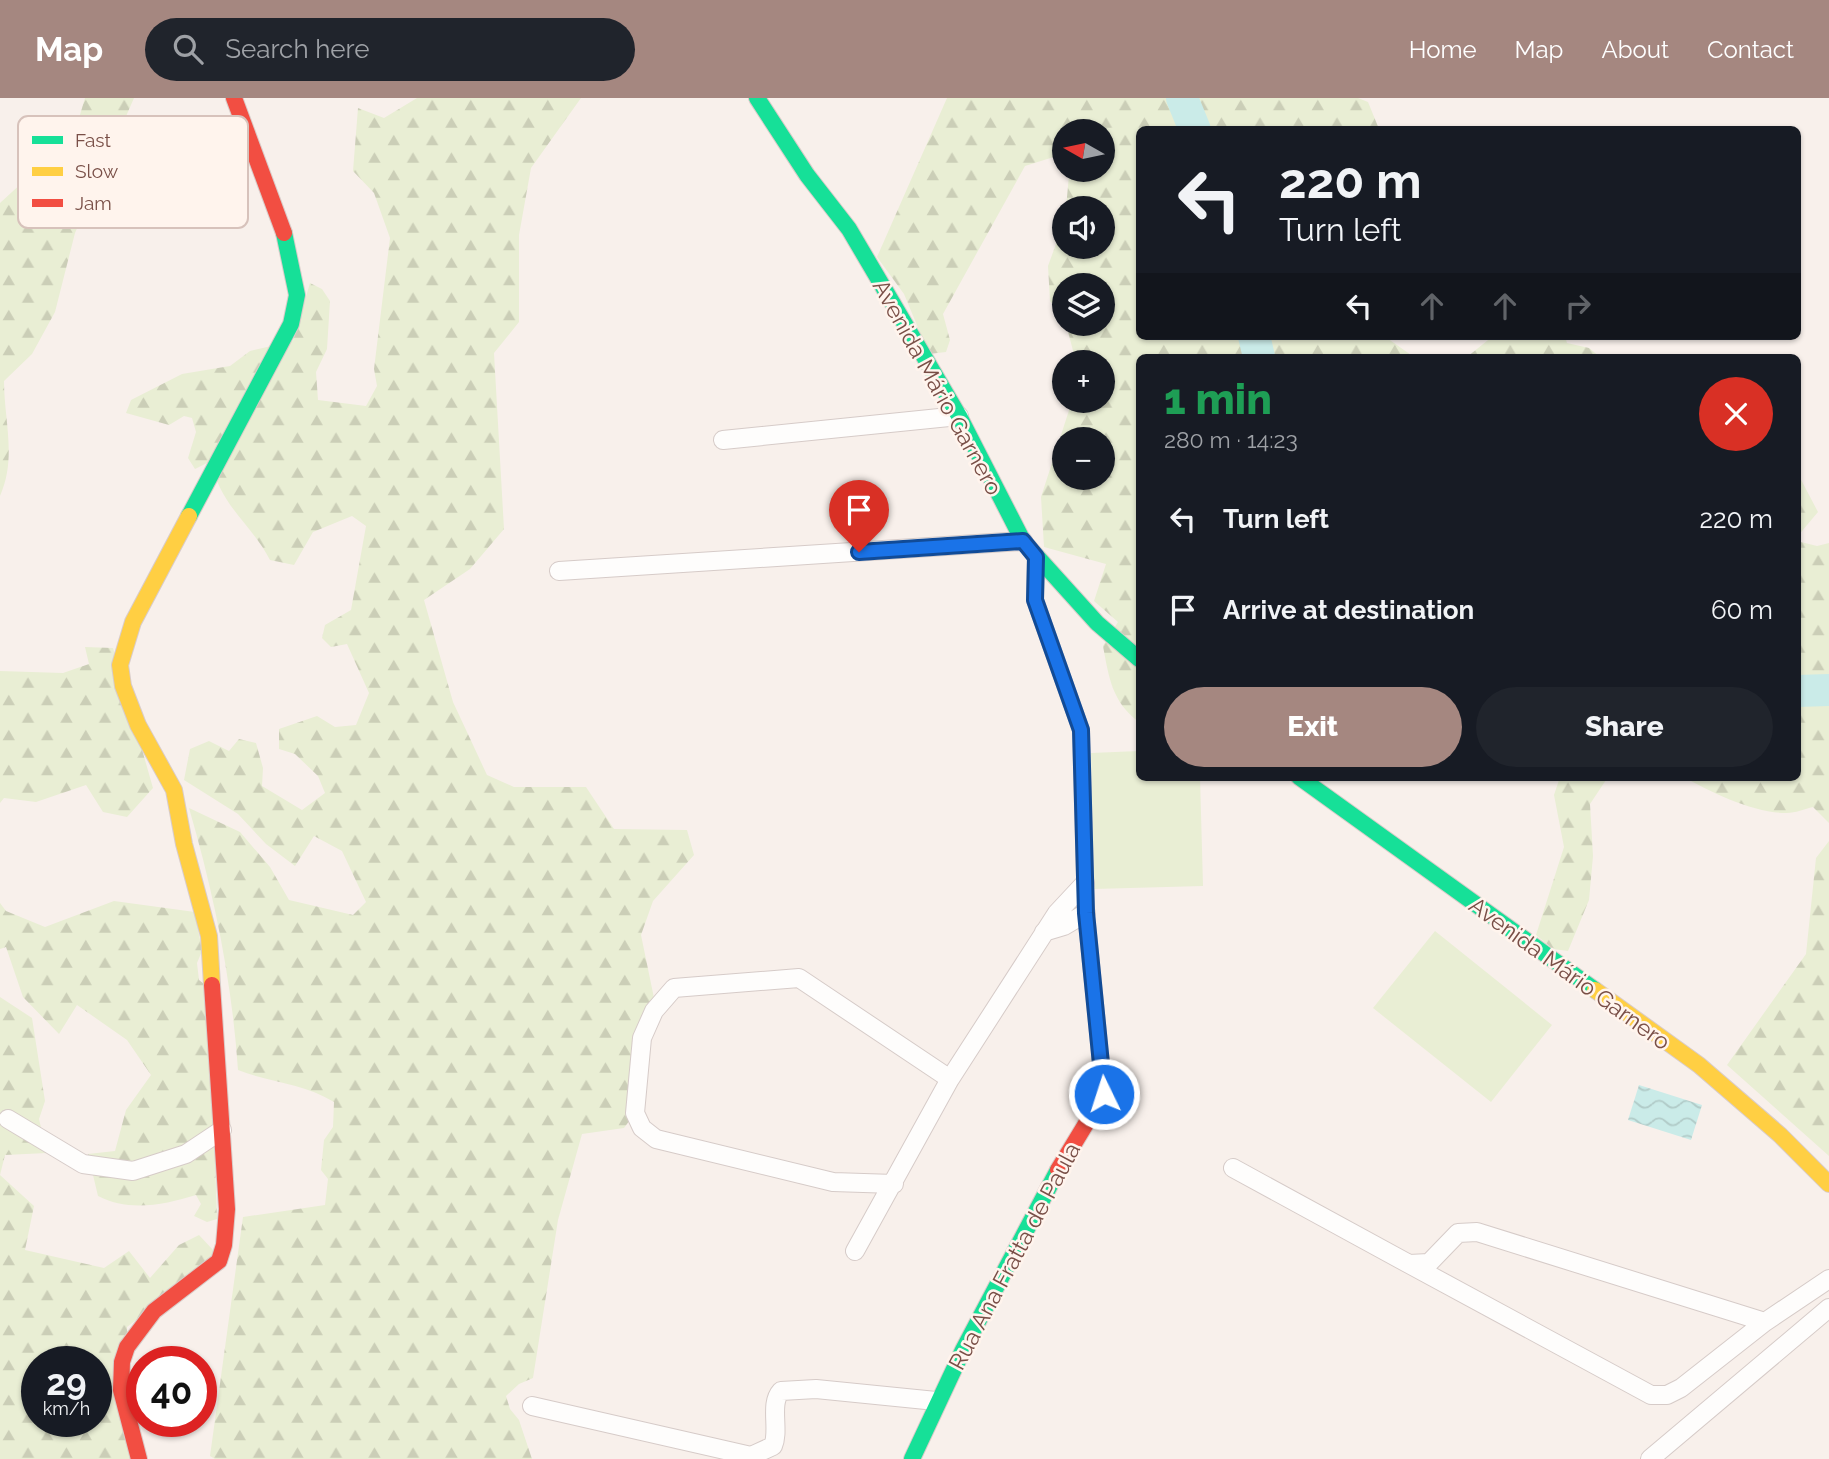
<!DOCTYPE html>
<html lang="en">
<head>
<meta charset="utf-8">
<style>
	:root { --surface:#171b24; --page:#20242c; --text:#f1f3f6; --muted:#9ea1a6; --accent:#a58780 }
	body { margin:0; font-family:Raleway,sans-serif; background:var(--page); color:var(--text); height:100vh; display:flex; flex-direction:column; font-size:26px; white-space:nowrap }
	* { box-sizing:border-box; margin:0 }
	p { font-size:23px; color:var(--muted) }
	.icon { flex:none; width:38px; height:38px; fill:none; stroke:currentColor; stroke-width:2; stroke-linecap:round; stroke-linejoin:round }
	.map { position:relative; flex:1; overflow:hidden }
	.details { position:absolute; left:1136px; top:256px; width:665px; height:427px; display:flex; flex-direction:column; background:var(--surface); border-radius:10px; box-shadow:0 2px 5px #0004 }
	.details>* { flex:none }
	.banner { position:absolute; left:1136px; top:28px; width:665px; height:214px; border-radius:10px; box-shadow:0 2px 5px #0004; background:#171b24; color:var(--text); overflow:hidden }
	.needle { width:46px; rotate:279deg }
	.fabs { position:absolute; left:1052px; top:21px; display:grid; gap:14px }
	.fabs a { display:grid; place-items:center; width:63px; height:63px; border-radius:50%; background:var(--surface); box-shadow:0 2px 5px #0004; font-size:35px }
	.speed { position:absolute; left:21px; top:1248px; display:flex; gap:14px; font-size:35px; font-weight:700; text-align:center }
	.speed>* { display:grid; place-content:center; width:91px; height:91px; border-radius:50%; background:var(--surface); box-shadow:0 2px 5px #0004; line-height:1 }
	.speed small { font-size:18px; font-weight:400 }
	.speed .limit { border:10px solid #d22; background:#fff; color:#111 }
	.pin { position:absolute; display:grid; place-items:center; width:60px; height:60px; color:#fff; margin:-72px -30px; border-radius:50% 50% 50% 0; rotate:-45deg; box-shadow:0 0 7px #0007 }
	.pin .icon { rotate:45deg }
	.me { position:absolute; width:77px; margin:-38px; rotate:356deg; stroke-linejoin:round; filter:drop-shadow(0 0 5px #0008) }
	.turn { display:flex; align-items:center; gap:24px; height:147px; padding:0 28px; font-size:32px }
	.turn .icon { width:91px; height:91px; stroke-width:2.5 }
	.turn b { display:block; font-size:49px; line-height:60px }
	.lanes { display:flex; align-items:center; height:66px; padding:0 28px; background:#0003; justify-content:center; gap:35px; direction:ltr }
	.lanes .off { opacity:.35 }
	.round { display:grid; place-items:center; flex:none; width:74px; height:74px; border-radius:37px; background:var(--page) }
	.headline { display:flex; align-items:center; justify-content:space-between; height:119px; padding:0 28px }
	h1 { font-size:42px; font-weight:800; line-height:52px; color:#1e9e55 }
	.action { display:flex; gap:14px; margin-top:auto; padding:14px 28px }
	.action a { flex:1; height:80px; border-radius:42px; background:var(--accent); color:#fff; font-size:28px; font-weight:800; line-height:80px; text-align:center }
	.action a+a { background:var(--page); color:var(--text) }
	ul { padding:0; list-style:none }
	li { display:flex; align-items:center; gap:21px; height:91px; padding:0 28px }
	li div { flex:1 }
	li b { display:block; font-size:26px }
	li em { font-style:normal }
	header { display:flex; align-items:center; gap:42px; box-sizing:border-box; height:98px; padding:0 35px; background:var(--accent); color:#fff }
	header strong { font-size:33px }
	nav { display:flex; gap:38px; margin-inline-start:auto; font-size:24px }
	.search { width:490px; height:63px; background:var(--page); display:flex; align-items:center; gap:18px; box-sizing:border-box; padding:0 24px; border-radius:38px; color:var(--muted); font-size:26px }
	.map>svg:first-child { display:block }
</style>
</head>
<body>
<header>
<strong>Map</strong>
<div class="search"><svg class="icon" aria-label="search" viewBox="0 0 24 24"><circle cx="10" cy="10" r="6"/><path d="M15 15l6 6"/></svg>Search here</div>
<nav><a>Home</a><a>Map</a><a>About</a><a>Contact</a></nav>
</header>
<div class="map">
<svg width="1829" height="1361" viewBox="0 0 1829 1361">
	<defs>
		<pattern id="forest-firs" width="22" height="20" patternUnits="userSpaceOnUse" patternTransform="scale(1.75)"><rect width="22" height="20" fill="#e9eed4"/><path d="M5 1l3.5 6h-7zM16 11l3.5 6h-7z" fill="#cbceb7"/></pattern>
		<pattern id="water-waves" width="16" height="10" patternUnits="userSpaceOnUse" patternTransform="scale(1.75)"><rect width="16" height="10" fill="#caebe8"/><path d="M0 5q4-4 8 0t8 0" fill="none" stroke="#b1cbc8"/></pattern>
	</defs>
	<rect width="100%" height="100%" fill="#f8f0eb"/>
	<path fill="url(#forest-firs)" fill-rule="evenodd" d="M85 0H134L75 135 55 214 32 256 4 283C4 322 17 360 0 398V105L74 37Z
		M417 0H581L531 70 519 137V224L494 255 504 431 470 471 424 502 453 604 487 677 514 689H586L614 731 687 732 694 757 653 803 641 837 654 900 641 1007 624 1030 582 1036 558 1122 533 1280 519 1286 506 1298 510 1311 519 1322 532 1361H215L210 1358 243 1119 325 1107 328 1081 321 1072 324 1042 333 1029 334 1004C303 985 271 985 238 972 232 883 214 796 189 710L240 734 270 769 289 802 353 817 366 804 342 753 314 738 295 768 266 746 238 716 184 682 190 651 209 643 229 653 239 641 256 645 263 670 262 688 302 712 325 695 318 678 295 656 279 651V631L317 618 335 629 356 627 369 595 347 546 331 549 322 540 325 527 351 512 366 428 352 418 313 434 294 467 270 462C250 424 220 408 211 363L195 371 188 360 196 334 192 320 184 318 169 327 126 315 131 302 182 276 230 268 250 253 293 243 310 185 322 191 330 203 327 251 316 274 318 302 366 308 377 288 374 271 390 140 374 95 353 73 358 10 384 20Z
		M947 0H1358L1368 4 1379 31 1139 32V238H1384L1414 259H1139V624C1112 604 1109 580 1103 548L1118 524 1094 503 1106 466 1044 449 1041 399 1072 303H1102V264H1076L1066 226H1102V187H1064V220L1050 203 1048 168 1064 124V149H1102V110H1066L1069 77 1067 72H1102V33H1064V66L1060 57 1025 68 943 216 950 242 946 254 929 256 904 196 877 159ZM1064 341H1102V380H1064Z
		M1493 238H1565L1567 245 1589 250 1600 259H1467Z
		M1797 374 1818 414 1797 439Z
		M1797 443 1817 448 1829 445V725L1813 709C1805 711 1795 715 1787 715 1756 716 1710 694 1684 679H1797Z
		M85 549 113 550 153 690 127 719 103 714 86 687 36 704 4 700 0 705V573L63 575 89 566Z
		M1560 679H1608L1590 706 1593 758 1589 802 1568 853 1553 851 1536 837 1564 749 1554 697Z
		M1829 743V1058L1727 967 1806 856 1816 760Z
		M114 803 195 814 202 853 197 865 199 882 209 890 217 1121 207 1124 194 1118 201 1106 196 1097C164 1107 128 1114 98 1098L88 1056 115 1053 126 1012 151 977 127 942 77 907 59 936 23 899 6 849 0 851V805L6 813 45 829Z
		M0 899 32 920 45 1003 39 1021 47 1055 5 1057 0 1077 34 1108 25 1152 104 1170 129 1153 150 1180 179 1147 199 1137 214 1153 207 1168 127 1229 132 1361H0ZM37 1264H96V1323H37Z"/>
	<path fill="#e9eed4" d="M1139 653V679H1200L1203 788 1094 791 1091 655Z
		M1435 833 1552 927 1491 1004 1373 910Z"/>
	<path fill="url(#water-waves)" d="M1639 987 1702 1007 1691 1042 1628 1022Z"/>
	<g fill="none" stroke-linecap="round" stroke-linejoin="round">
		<path stroke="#caebe8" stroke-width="32" d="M1182 0 1195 32
			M1254 238 1259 259
			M1797 593 1829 592"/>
		<g stroke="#d6cbc8" stroke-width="20">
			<path id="street" d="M723 342 959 318
				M559 473 1023 443
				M1044 834 1064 828 1086 815
				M8 1021 83 1066 133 1073 186 1056 222 1032
				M1233 1070 1409 1166 1429 1165 1458 1135 1477 1134 1765 1224
				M894 1086 833 1084 656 1041 642 1030 635 1015 642 940 654 913 674 890 799 880 950 981 1057 815 1085 785
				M855 1153 950 981
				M1409 1166 1651 1297H1667L1681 1290 1765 1224 1829 1181
				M532 1308 751 1358 773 1348C780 1332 769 1306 781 1293L816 1291 936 1303
				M1650 1361 1829 1210"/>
		</g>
		<g stroke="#d9ccc9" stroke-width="18">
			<path id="fast" d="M757 0 807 77 849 131 959 318 1023 443 1097 525 1139 561
				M189 418 291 226 297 197 284 135
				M1299 679 1595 892
				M912 1361 963 1252 1058 1072"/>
		</g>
		<g stroke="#d9ccc9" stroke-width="18">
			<path id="slow" d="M189 418 133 524 120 567 123 588 138 627 174 692 184 746 209 838 212 887
				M1595 892 1699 967 1780 1037 1829 1086"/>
		</g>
		<g stroke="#d9ccc9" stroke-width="18">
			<path id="jam" d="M234 0 284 135
				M1036 459 1035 502 1081 632 1086 815 1104 996 1058 1072
				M139 1361 121 1292 122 1264 127 1249 154 1213 219 1163 224 1147 227 1111 212 887"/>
		</g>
		<use href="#street" stroke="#fefdfc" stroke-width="18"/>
		<use href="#fast" stroke="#16e098" stroke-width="16"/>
		<use href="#slow" stroke="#ffcf43" stroke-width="16"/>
		<use href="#jam" stroke="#f24e42" stroke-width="16"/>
	</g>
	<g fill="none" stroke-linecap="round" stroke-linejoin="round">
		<g stroke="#114b97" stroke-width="18">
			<path id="route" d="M859 454 1023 443 1036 459 1035 502 1081 632 1086 815 1104 996"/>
		</g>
		<use href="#route" stroke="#1a73e8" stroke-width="12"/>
	</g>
	<g text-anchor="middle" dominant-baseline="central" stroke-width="5" stroke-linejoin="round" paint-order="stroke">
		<g font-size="23" fill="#794f47" stroke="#fff4ed">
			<text transform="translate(938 289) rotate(61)">Avenida Mário Garnero</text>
			<text transform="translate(1570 875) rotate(36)">Avenida Mário Garnero</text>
			<text transform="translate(1014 1158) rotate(-62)">Rua Ana Fratta de Paula</text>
		</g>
	</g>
	<rect x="18" y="18" width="230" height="112" rx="10" fill="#fff4ed" stroke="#d7c2bb" stroke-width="2"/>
	<rect x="32" y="38" width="31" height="8" fill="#16e098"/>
	<rect x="32" y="69" width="31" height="9" fill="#ffcf43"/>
	<rect x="32" y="101" width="31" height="8" fill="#f24e42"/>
	<g font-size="19" fill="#794f47">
		<text x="75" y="49">Fast</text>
		<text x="75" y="80">Slow</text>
		<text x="75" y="112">Jam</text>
	</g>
</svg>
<div class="fabs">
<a><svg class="needle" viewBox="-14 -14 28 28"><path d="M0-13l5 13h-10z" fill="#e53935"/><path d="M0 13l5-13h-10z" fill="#9ea1a6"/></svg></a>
<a><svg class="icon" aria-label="sound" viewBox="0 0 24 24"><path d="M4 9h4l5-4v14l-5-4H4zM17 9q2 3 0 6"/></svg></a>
<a><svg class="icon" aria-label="layers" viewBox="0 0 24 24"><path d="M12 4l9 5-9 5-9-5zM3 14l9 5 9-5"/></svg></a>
<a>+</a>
<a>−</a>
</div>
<div class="speed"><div>29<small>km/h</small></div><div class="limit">40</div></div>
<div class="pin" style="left:859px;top:454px;background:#d93025"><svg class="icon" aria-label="arrive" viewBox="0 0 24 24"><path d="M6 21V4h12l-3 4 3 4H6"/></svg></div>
<svg class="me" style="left:1104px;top:996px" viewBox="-20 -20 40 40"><circle r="17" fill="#1a73e8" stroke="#fff" stroke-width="3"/><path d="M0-11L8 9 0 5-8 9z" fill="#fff"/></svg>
<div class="banner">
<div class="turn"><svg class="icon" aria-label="left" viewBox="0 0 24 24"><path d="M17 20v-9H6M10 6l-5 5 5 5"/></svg><div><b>220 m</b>Turn left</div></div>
<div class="lanes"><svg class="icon" aria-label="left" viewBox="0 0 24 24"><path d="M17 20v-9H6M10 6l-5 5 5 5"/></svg><svg class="icon off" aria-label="ahead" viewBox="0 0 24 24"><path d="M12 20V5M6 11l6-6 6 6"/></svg><svg class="icon off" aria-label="ahead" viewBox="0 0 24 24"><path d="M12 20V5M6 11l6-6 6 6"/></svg><svg class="icon off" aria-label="right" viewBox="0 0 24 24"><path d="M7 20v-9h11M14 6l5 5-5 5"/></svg></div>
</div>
<section class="details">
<div class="headline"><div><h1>1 min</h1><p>280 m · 14:23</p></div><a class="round" style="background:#d93025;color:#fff"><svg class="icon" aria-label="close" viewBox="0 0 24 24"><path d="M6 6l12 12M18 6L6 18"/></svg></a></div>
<ul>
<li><svg class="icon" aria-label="left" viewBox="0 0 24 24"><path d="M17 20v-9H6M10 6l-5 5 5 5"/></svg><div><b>Turn left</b></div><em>220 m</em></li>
<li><svg class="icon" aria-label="arrive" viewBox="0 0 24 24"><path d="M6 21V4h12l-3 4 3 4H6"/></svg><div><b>Arrive at destination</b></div><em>60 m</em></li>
</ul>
<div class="action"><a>Exit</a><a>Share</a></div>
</section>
</div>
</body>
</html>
